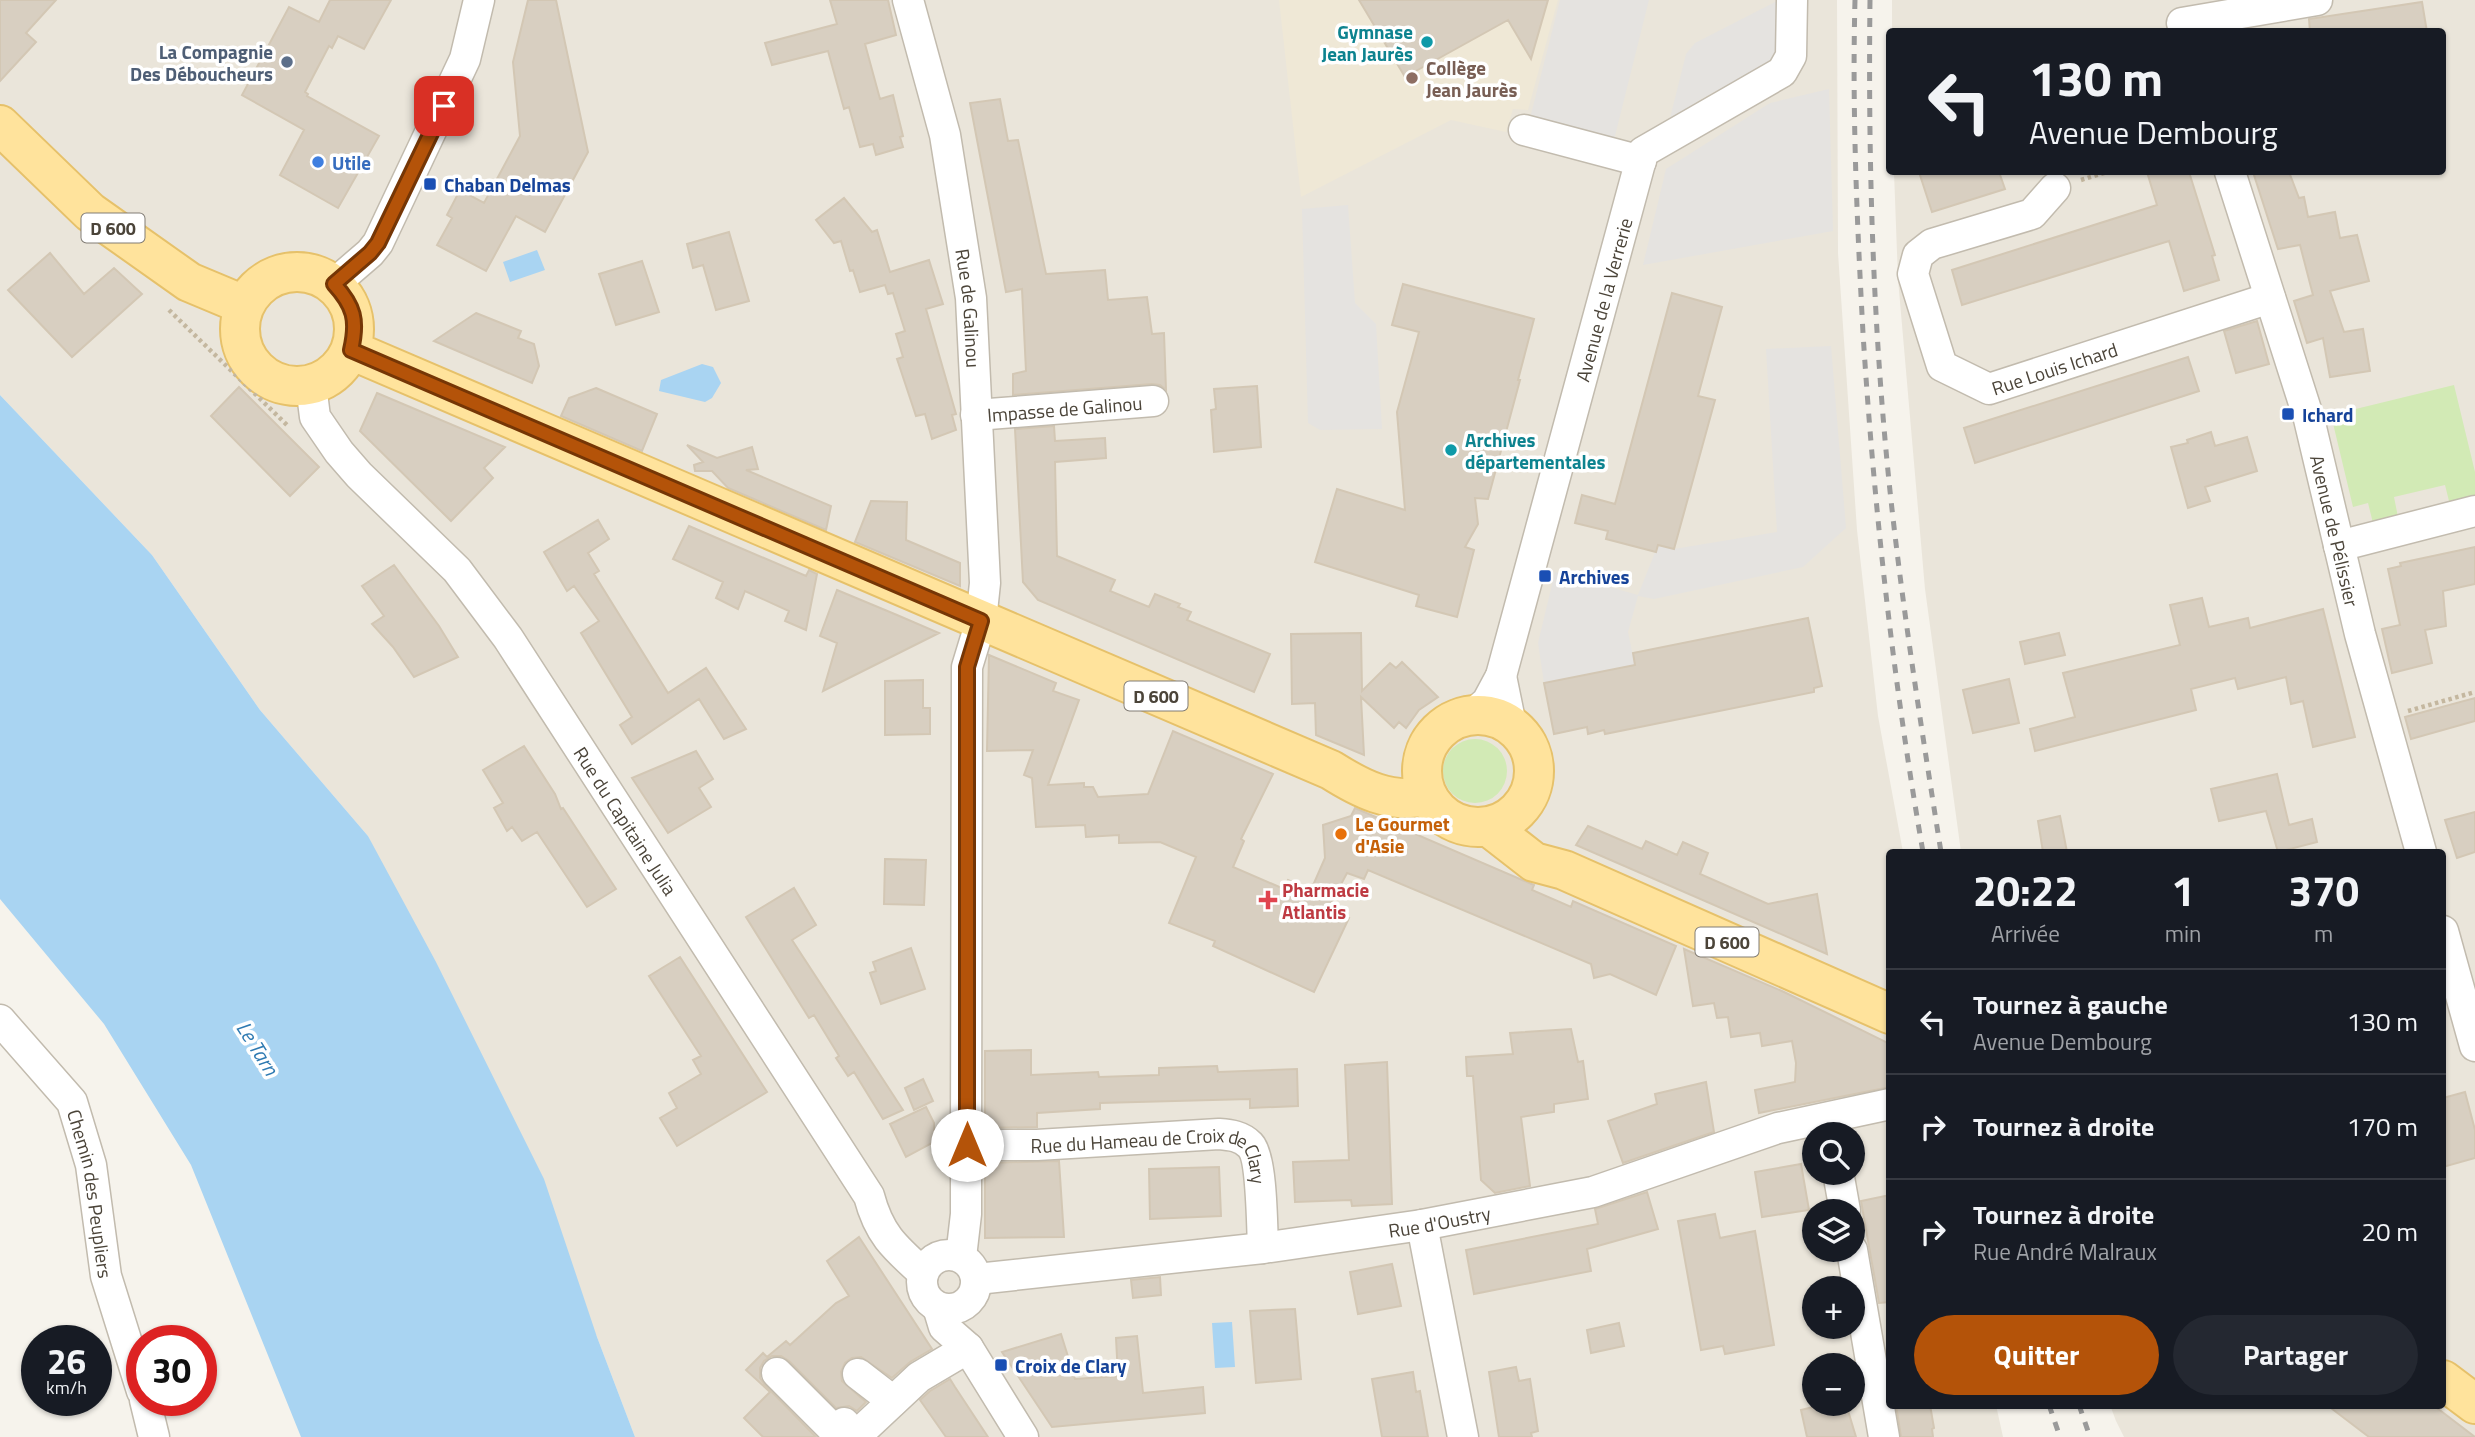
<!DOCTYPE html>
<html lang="fr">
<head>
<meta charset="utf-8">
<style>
	:root { --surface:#171b24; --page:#242831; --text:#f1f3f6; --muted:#9ea1a6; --line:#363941; --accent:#b45309 }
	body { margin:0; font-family:"Titillium Web",sans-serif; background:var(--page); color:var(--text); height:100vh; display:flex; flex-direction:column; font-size:26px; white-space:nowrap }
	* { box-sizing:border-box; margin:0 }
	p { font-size:23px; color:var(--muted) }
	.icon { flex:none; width:38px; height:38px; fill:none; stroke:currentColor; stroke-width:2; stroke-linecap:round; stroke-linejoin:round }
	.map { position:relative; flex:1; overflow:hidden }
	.drawer { position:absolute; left:1886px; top:849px; width:560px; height:560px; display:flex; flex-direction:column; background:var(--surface); border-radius:7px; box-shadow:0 2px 5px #0004 }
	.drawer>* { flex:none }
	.top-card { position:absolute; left:1886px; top:28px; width:560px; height:147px; border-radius:7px; box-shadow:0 2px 5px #0004; background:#171b24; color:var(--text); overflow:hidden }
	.fabs { position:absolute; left:1802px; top:1122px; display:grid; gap:14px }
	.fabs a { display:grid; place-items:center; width:63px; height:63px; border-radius:50%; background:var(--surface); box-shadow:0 2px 5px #0004; font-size:35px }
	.speed { position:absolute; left:21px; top:1325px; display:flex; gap:14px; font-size:35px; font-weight:700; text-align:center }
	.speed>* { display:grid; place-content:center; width:91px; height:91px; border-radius:50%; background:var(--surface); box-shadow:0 2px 5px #0004; line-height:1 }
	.speed small { font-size:18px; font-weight:400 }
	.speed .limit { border:10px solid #d22; background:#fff; color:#111 }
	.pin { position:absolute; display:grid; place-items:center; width:60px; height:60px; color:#fff; margin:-30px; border-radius:14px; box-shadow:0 4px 10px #0006 }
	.me { position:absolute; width:77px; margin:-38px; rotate:0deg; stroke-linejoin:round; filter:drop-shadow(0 0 5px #0008) }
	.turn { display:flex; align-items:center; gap:24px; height:147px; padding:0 28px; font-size:32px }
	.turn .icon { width:91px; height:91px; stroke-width:2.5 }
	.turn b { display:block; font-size:49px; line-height:60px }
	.eta { display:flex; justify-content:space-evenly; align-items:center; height:119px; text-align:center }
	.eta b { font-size:42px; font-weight:700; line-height:49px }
	.action { display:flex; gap:14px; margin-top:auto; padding:14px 28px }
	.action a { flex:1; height:80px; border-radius:42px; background:var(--accent); color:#fff; font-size:28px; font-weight:700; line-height:80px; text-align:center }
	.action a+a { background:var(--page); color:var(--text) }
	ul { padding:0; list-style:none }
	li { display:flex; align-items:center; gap:21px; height:105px; padding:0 28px; border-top:2px solid var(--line) }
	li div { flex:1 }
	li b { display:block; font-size:26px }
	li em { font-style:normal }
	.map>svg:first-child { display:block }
</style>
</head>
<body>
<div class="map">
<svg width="2475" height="1437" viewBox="0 0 2475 1437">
	<rect width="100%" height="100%" fill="#f6f3ec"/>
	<path fill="#eae5da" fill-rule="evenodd" d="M0 0H1837L1838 253 1857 530 1878 716 1903 852H1890V1405H1996L2003 1437H635L597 1337 368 836 260 710 152 555 0 395ZM1815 1134H1853V1172H1815ZM1815 1211H1853V1250H1815ZM1815 1288H1853V1326H1815ZM1815 1365H1853V1404H1815Z
		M1892 0H2475V1437H2124L2116 1421 2110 1405H2443V852H1961L1925 589 1898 279 1894 172H2443V32L1892 31Z"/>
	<path fill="#efe8d6" d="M1279 0H1558L1528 110 1513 109 1506 132 1451 120 1301 197Z"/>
	<path fill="#d2eab5" d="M2454 385 2475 472V499L2450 505 2445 485 2394 497 2398 517 2373 523 2368 503 2353 507 2331 415Z
		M1443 771a32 32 0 1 1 64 0a32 32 0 1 1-64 0Z"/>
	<path fill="#e5e3e0" d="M1560 0H1649L1614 140 1530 118Z
		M1779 0 1776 59 1701 99 1669 122 1686 54 1695 43Z
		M1829 89 1833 231 1643 265 1666 169 1770 103Z
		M1348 205 1355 303 1376 324 1382 429 1320 430 1308 423 1302 209Z
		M1831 346 1846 528 1803 567 1654 599 1638 596 1628 632 1636 670 1626 666 1544 683 1538 643 1555 572 1638 595 1658 545 1674 549 1777 532 1766 349Z"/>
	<path fill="#a9d4f2" d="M537 250 545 270 510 282 503 262Z
		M702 364 713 367 721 383 712 398 705 402 659 391 661 380Z
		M0 395 152 555 260 710 368 836 436 962 544 1179 597 1337 635 1437H301L191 1165 104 1024 0 899Z
		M1232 1322 1235 1367 1215 1368 1212 1323Z"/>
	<path fill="#d8cfc1" stroke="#d3c7b4" stroke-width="2" d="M0 0H56L26 33 36 42 0 81Z
		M330 0H391L364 49 338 36 332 48 329 46 305 92 308 94 307 96 379 136 338 208 280 175 304 130 242 95 289 7 319 22Z
		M528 0H556L588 152 545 232 516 216 486 271 437 245 452 218 447 215 460 190 484 203 520 136 513 62Z
		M830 0H888L896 35 865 44 880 99 893 95 903 136 900 137 903 147 876 155 873 144 860 147 849 107 844 109 828 51 772 65 765 43 837 24Z
		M1359 0H1548L1531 59 1508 20 1405 77Z
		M2422 2 2427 32H2310L2309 19Z
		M1000 99 1008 141 1018 140 1046 274 1105 270 1108 300 1147 297 1152 334 1164 333 1166 390 1160 385 1152 384 1013 395V374L1026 371 1022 289 1006 292 970 103Z
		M1919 172H1999L2005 189 1932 212Z
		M2147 172H2189L2215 255 2212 256 2219 280 2184 291 2169 241 1962 305 1952 270 2157 205Z
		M2253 172H2289L2299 198 2304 197 2308 217 2335 212 2340 238 2357 235 2369 281 2330 291 2344 332 2363 329 2370 371 2330 377 2323 338 2307 343 2294 301 2313 295 2300 245 2278 249Z
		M844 198 872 232 877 230 890 272 929 260 943 304 926 309 956 414 952 415 956 430 932 439 925 414 916 416 897 359 903 357 896 334 905 331 893 293 888 294 885 285 860 292 853 270 850 271 841 241 834 243 816 220Z
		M729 232 749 301 716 310 703 265 693 268 687 244Z
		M50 253 84 294 114 268 142 294 72 357 8 290Z
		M642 261 659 312 616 325 599 274Z
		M1403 284 1534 319 1518 380H1520L1488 499 1475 498 1478 524 1465 547 1474 550 1457 617 1416 606 1419 595 1315 562 1337 489 1405 510 1397 412 1419 332 1392 325Z
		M1672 293 1722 307 1698 396 1715 400 1674 549 1658 545 1656 552 1606 539 1608 531 1575 523 1582 495 1615 504Z
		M476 313 521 331 518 338 534 344 539 366 532 383 434 341Z
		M2257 321 2269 364 2236 373 2224 331Z
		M2188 357 2199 391 1975 463 1964 428Z
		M1257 386 1261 447 1214 452 1211 410 1216 409 1214 389Z
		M239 387 319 467 290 496 211 416Z
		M596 388 657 414 642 451 561 416 569 398Z
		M377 393 505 447 484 468 493 478 451 521 360 431Z
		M1054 426 1055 441 1105 438 1106 458 1055 462 1057 556 1115 580 1110 591 1149 607 1155 594 1180 604 1178 607 1191 612 1187 620 1270 654 1254 692 1038 600 1023 582 1015 429Z
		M2211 432 2215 446 2247 437 2257 471 2205 487 2210 501 2188 508 2171 447 2188 443 2187 440Z
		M687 445 717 458 752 447 758 469 746 470 831 506 826 530 728 488 712 471H695L694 465 703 462Z
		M871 501 907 502 906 540 960 563V586L855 542Z
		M598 520 609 539 588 553 599 571 594 574 668 693 706 668 746 729 724 739 699 699 632 744 620 725 632 717 581 633 599 621 574 586 567 591 544 552Z
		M689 526 806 576 809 570 817 574 806 630 785 621 789 611 745 591 738 609 716 598 723 582 673 559Z
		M2475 547V584L2443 591 2446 626 2425 630 2432 663 2392 673 2382 629 2400 625 2388 569 2401 566 2400 563Z
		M394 565 439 626 458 657 414 677 393 647 372 624 384 616 362 586Z
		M837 590 897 615 939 633 823 691 837 643 820 636Z
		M2202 598 2209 627 2248 618 2250 628 2323 609 2355 737 2313 747 2303 701 2291 704 2286 677 2238 689 2235 678 2191 689 2196 710 2035 751 2030 729 2075 717 2063 673 2180 645 2170 605Z
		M1808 618 1822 686 1814 688V692L1605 734 1604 730 1588 734 1587 727 1554 734 1544 683 1635 665 1633 653Z
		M1361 633 1362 691 1390 663 1396 668 1402 662 1438 697 1419 710 1406 728 1399 722 1394 728 1361 697 1364 755 1316 735 1315 703 1292 704 1291 634Z
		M2059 633 2065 655 2025 664 2020 642Z
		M989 655 1056 683 1053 691 1079 700 1048 785 1084 783V787H1093L1098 797 1148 794 1173 731 1273 774 1241 839 1244 841 1233 867 1284 889 1288 880 1311 890 1325 858 1323 825 1351 816 1355 808 1534 885 1532 890 1571 907 1573 901 1676 946 1656 995 1610 974 1594 978 1591 964 1368 870 1364 879 1347 873 1328 909 1349 918 1314 992 1213 946 1215 941 1169 923 1196 857 1160 842 1119 843V835L1086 837 1085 825 1036 827 1032 778 1024 775 1033 750 987 751Z
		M2009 679 2019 723 1973 733 1963 690Z
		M923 680V708H930V734L885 735V681Z
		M2475 698V721L2411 739 2405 717Z
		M524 746 555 794 561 809 563 808 616 889 587 907 537 832 522 841 512 827 507 831 494 808 503 803 483 770Z
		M696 751 713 779 699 788 711 807 668 833 632 778Z
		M2277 774 2289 825 2312 819 2317 842 2278 852 2266 811 2219 821 2211 789Z
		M2475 812V852L2457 858 2445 820Z
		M2060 816 2067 852H2043L2038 821Z
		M1588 826 1642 849 1646 841 1677 855 1683 842 1708 853 1700 874 1768 904 1817 894 1827 954 1576 845Z
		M885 859 926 860 924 905 884 904Z
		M794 888 816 925 792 940 903 1110 883 1119 854 1072 848 1076 836 1058 839 1056 814 1015 809 1018 746 917Z
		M911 948 925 989 881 1004 870 973 876 971 873 962Z
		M1684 949 1784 992 1890 1044V1087L1759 1113 1755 1090 1795 1082 1796 1063 1792 1041 1762 1046 1760 1033 1731 1037 1728 1017 1717 1018 1714 1003 1693 1006Z
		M680 957 767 1092 677 1146 660 1118 677 1108 669 1093 701 1074 693 1060 701 1056 649 976Z
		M1571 1029 1578 1062 1583 1061 1588 1099 1554 1104V1112L1521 1117 1530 1186 1495 1193 1481 1180 1473 1076H1467L1466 1057 1513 1054 1510 1033Z
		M1031 1050V1075L1098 1072 1099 1077 1159 1075V1068L1217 1066 1218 1072 1297 1069 1298 1106 1250 1108V1099L1100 1103V1109L1037 1113V1127L985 1128V1051Z
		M1387 1062 1392 1204 1352 1206 1351 1200 1295 1202 1293 1162 1349 1160 1345 1065Z
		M923 1079 933 1101 914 1110 905 1088Z
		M1706 1082 1714 1132 1623 1163 1608 1121 1657 1104 1655 1094Z
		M2465 1092 2475 1130V1158L2443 1167V1098Z
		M926 1107 934 1123V1142L906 1157 890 1124Z
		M1059 1161 1064 1237 985 1238V1163Z
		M1801 1164 1809 1210 1762 1217 1755 1172Z
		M1219 1167 1221 1216 1150 1219 1149 1169Z
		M1647 1192 1658 1229 1587 1249 1591 1271 1474 1294 1466 1250 1598 1224 1595 1209Z
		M1890 1195V1302L1879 1303 1861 1201Z
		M1715 1214 1720 1238 1755 1231 1774 1345 1725 1354 1723 1346 1701 1350 1678 1221Z
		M859 1237 932 1349 910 1362 892 1378 861 1357 852 1358 845 1363 841 1372 842 1381 866 1402 857 1411 849 1406 836 1408 789 1361 781 1356H772L764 1361 760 1368V1378L765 1385 816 1437H763L744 1418 770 1392 746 1370 763 1353 767 1357 786 1341 790 1345 836 1303 849 1296 827 1261Z
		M1392 1264 1401 1306 1358 1314 1350 1272Z
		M1160 1277 1161 1295 1133 1298 1131 1280Z
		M1295 1309 1301 1379 1256 1383 1250 1311Z
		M1619 1323 1624 1346 1591 1353 1587 1330Z
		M1061 1334 1075 1379 1118 1376 1116 1338 1137 1336 1143 1393 1203 1387 1205 1413 1052 1427 1002 1352Z
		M1516 1367 1519 1381 1530 1379 1538 1431 1531 1433 1532 1437H1499L1489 1372Z
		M1413 1372 1416 1392 1420 1391 1428 1437H1382L1372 1379Z
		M950 1379 955 1387 988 1437H946L920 1400 930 1391Z
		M1825 1404H1846L1856 1437H1807L1801 1410Z
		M1896 1405H1930L1934 1428 1932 1429 1933 1437H1901Z
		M2327 1405H2433L2475 1437H2369Z"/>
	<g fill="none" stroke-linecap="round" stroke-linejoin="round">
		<g stroke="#c2bbae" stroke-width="33">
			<g id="minor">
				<path id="s1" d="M908 0 945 135 971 298 985 583 981 621 967 667 966 1145V1214L961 1257"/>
				<path d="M2182 23 2317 0"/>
				<path d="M1524 130 1641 161"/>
				<path id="s2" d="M2230 172 2309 419 2360 634 2421 852"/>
				<path id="s3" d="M2055 188 2032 214 1932 244 1918 255 1913 274 1942 366 1989 389 2270 298"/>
				<path d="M334 284 370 253 378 243 465 59 479 0"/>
				<path id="s4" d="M311 385 315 417 339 452 359 475 457 570 508 638 869 1196C879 1234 894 1247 923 1273"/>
				<path id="s5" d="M976 415 1153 401"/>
				<path d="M2339 546 2475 511"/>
				<path d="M1501 676 1511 725"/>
				<path id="s6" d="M1473 714 1487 702 1501 676 1643 152 1782 72 1791 56 1792 0"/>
				<path d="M2443 931 2475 1046"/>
				<path id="s7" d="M0 1020 72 1102 91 1165 106 1276 142 1391"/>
				<path id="s8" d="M966 1145H1037L1219 1134C1231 1135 1241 1136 1250 1145 1262 1157 1262 1227 1263 1248"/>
				<path d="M1838 1172 1845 1211"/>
				<path d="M1422 1225 1463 1437"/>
				<path d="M1852 1250 1884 1437"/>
				<circle cx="949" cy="1282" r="27"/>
				<path id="s9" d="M977 1279 1263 1248 1422 1225 1593 1192 1778 1128 1890 1104"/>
				<path d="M938 1307 944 1327 968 1348 1023 1437"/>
				<path d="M777 1373 835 1431 844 1423 856 1436 919 1377 968 1348"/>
				<path d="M858 1374 893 1401"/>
				<path d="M145 1400 154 1437"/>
			</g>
		</g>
		<g stroke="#e6c16a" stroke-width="42">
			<path id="major" d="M0 125 90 212 189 282 244 305
				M240 329a57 57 0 1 1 114 0a57 57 0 1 1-114 0Z
				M351 350 1331 770C1361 789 1390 804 1426 796
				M1422 771a56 56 0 1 1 112 0a56 56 0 1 1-112 0Z
				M1489 827 1534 862 1564 870 1890 1014
				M2443 1380 2475 1404"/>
		</g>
		<path stroke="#c4b79f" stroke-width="4.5" stroke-dasharray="3.5 3.5" stroke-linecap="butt" d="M2081 180 2107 172
			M169 310 288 426
			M2408 711 2475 692"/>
		<use href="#minor" stroke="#fff" stroke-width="30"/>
		<use href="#major" stroke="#ffe39c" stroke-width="38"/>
		<path stroke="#9a9a9a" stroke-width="5" stroke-dasharray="9 9" stroke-linecap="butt" d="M1855 0C1852 111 1857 222 1863 333 1874 507 1893 680 1923 852
			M1870 0C1868 164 1873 328 1890 491 1903 612 1922 732 1941 852
			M2049 1405 2060 1437
			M2079 1405 2090 1437"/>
	</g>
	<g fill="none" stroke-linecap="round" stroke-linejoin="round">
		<g stroke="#753606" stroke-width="18">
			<path id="route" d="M444 106 378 243 370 253 334 284C354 306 358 320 351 350L981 621 967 667V1145"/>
		</g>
		<use href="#route" stroke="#b45309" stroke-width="12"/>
	</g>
	<g fill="#0f9aa8" stroke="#fff" stroke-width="2.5">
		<circle cx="1427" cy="42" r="7"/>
		<circle cx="1451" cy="450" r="7"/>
	</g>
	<circle fill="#5c6f8a" stroke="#fff" stroke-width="2.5" cx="287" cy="62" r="7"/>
	<circle fill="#8d6e63" stroke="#fff" stroke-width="2.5" cx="1412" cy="78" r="7"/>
	<circle fill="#3f7fe0" stroke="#fff" stroke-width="2.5" cx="318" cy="162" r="7"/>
	<g fill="#1a4fb4" stroke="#fff" stroke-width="2.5">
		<rect x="423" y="177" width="14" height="14" rx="3.5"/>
		<rect x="2281" y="407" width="14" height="14" rx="3.5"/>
		<rect x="1538" y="569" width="14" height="14" rx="3.5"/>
		<rect x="994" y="1358" width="14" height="14" rx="3.5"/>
	</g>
	<circle fill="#e8710a" stroke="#fff" stroke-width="2.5" cx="1341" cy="834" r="7"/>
	<path fill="#e0444e" stroke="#fff" stroke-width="2.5" d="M1264.5 889.5h7v7h7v7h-7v7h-7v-7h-7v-7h7z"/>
	<g text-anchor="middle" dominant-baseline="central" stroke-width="7" stroke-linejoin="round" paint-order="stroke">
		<g fill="#fff" stroke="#817c74" stroke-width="2">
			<rect x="81.5" y="213.5" width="63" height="29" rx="5"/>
			<rect x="1124.5" y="681.5" width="63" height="29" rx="5"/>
			<rect x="1695.5" y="927.5" width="63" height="29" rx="5"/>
		</g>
		<g font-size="18" font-weight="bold" fill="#4b4439">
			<text x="113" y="228">D 600</text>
			<text x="1156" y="696">D 600</text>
			<text x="1727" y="942">D 600</text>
		</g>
		<g font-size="19" font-weight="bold" fill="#0d838f" stroke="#fff" text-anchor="end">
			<text x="1413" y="31">Gymnase<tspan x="1413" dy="22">Jean Jaurès</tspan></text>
			<text x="1465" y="439" text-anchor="start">Archives<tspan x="1465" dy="22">départementales</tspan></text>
		</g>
		<g font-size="19" font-weight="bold" fill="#4e5e75" stroke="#fff" text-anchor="end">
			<text x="273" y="51">La Compagnie<tspan x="273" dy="22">Des Déboucheurs</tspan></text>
		</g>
		<g font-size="19" font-weight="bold" fill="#785e54" stroke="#fff" text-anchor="start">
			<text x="1426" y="67">Collège<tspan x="1426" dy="22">Jean Jaurès</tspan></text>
		</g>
		<g font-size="19" font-weight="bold" fill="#366cbe" stroke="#fff" text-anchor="start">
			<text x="332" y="162">Utile</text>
		</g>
		<g font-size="19" font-weight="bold" fill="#164399" stroke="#fff" text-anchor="start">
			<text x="444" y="184">Chaban Delmas</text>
			<text x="2302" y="414">Ichard</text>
			<text x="1559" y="576">Archives</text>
			<text x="1015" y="1365">Croix de Clary</text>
		</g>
		<g font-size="19" fill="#4b4439" stroke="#fff">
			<text stroke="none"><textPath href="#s6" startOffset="438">Avenue de la Verrerie</textPath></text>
			<text stroke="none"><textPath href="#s1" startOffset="315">Rue de Galinou</textPath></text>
			<text stroke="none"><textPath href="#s3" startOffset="394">Rue Louis Ichard</textPath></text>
			<text stroke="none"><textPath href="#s5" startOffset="89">Impasse de Galinou</textPath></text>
			<text stroke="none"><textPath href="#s2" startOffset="374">Avenue de Pélissier</textPath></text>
			<text stroke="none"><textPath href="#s4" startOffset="544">Rue du Capitaine Julia</textPath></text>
			<text stroke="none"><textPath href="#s8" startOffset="196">Rue du Hameau de Croix de Clary</textPath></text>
			<text stroke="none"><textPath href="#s7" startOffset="203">Chemin des Peupliers</textPath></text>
			<text stroke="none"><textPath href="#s9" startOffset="466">Rue d'Oustry</textPath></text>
		</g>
		<g font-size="19" font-weight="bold" fill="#c56008" stroke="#fff" text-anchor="start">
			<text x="1355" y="823">Le Gourmet<tspan x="1355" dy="22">d'Asie</tspan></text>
		</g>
		<g font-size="19" font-weight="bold" fill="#be3a42" stroke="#fff" text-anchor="start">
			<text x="1282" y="889">Pharmacie<tspan x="1282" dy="22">Atlantis</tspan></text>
		</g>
		<g font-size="21" font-style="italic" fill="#2e7ab2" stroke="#fff">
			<text transform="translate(258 1048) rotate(58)">Le Tarn</text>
		</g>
	</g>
</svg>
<div class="fabs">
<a><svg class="icon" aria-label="search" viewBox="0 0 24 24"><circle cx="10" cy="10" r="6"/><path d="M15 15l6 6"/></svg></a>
<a><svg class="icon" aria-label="layers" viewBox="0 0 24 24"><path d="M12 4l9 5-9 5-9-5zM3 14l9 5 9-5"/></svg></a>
<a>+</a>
<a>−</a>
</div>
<div class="speed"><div>26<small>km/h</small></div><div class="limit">30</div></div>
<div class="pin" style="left:444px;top:106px;background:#d93025"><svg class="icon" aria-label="arrive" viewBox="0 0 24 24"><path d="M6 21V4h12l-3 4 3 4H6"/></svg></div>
<svg class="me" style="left:967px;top:1145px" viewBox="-20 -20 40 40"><circle r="19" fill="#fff"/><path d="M0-13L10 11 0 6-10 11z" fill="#b45309"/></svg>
<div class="top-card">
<div class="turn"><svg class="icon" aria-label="left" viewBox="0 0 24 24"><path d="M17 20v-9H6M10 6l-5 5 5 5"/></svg><div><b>130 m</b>Avenue Dembourg</div></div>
</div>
<section class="drawer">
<div class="eta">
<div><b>20:22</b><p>Arrivée</p></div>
<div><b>1</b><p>min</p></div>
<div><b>370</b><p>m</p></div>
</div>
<ul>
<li><svg class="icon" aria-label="left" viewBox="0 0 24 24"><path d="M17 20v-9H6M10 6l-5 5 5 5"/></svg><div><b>Tournez à gauche</b><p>Avenue Dembourg</p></div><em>130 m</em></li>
<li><svg class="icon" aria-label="right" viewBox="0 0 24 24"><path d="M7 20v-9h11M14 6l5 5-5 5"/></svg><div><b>Tournez à droite</b></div><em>170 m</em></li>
<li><svg class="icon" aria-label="right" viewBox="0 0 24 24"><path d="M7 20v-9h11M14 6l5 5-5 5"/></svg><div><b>Tournez à droite</b><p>Rue André Malraux</p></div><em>20 m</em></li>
</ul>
<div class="action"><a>Quitter</a><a>Partager</a></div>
</section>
</div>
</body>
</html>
